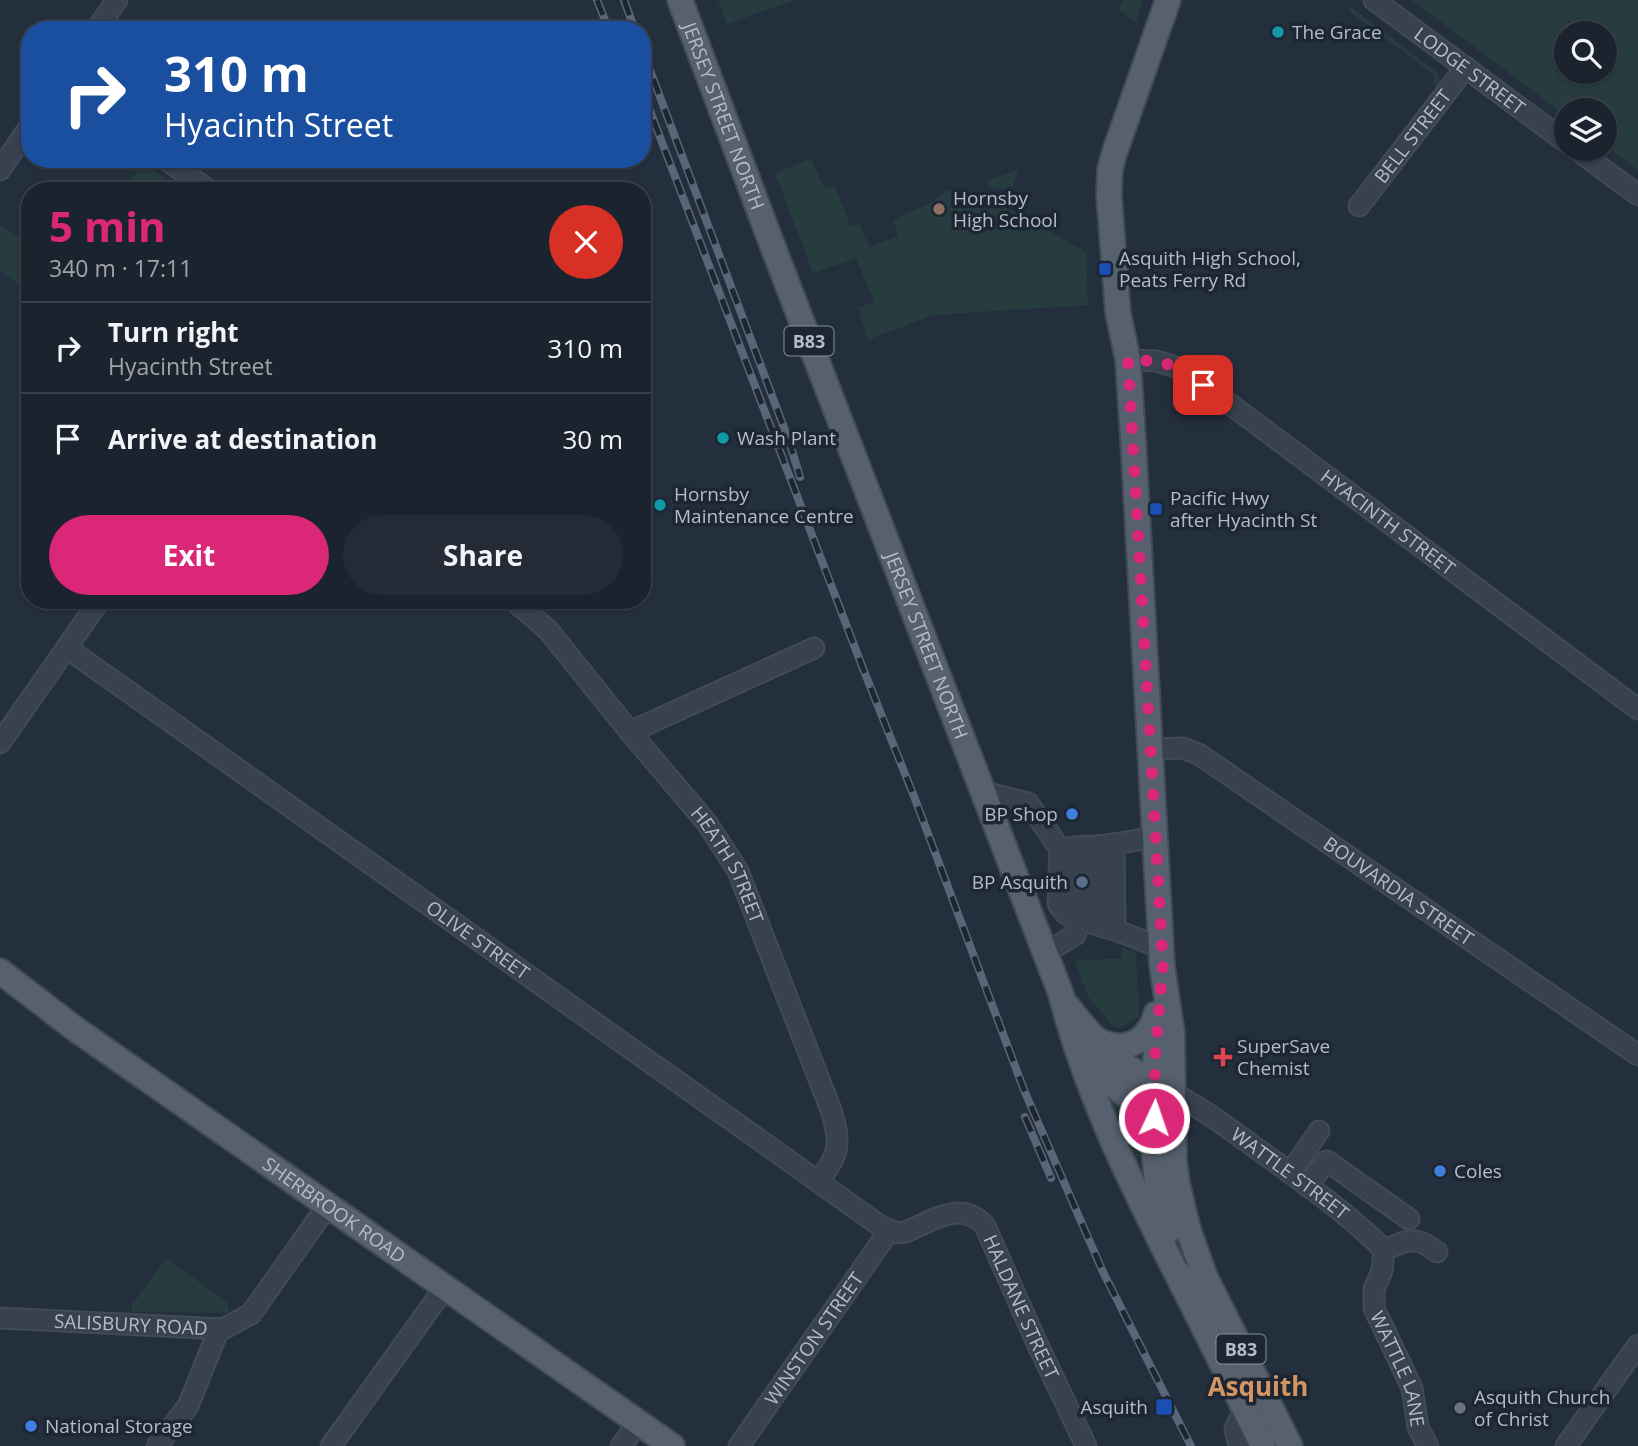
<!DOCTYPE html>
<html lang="en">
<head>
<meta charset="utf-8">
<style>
	:root { --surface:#1b232e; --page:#242b36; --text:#f1f3f6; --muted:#a0a4aa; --line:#39404a; --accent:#db2777 }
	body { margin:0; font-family:"Open Sans",sans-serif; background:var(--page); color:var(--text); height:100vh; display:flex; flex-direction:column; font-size:26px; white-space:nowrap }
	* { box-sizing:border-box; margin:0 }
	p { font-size:23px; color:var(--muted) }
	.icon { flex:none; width:38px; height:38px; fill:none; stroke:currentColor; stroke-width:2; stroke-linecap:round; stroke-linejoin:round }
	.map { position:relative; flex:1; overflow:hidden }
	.side { position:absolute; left:21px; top:182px; width:630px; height:427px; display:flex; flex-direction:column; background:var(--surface); border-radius:28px; box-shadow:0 2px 5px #0004,0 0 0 2px var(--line) }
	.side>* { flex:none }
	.guide { position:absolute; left:21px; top:21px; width:630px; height:147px; border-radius:28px; box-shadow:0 2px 5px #0004,0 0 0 2px var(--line); background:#1a4fa0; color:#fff; overflow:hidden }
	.controls { position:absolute; left:1554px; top:21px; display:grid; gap:14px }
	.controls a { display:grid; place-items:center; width:63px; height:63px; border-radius:50%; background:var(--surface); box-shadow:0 2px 5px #0004,0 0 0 2px var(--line); font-size:35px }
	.pin { position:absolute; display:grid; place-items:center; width:60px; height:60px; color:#fff; margin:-30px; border-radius:14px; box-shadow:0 4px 10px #0006 }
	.me { position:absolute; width:77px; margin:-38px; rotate:3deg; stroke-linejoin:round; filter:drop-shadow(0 0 5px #0008) }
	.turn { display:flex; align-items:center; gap:24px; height:147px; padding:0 28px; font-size:32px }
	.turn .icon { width:91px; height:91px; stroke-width:2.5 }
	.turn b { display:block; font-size:49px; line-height:60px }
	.round { display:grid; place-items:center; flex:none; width:74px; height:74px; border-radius:37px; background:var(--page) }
	.summary { display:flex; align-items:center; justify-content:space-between; height:119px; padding:0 28px }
	h1 { font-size:42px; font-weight:700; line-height:52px; color:var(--accent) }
	.button { display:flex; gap:14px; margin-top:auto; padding:14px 28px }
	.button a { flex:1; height:80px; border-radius:42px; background:var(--accent); color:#fff; font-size:28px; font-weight:700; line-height:80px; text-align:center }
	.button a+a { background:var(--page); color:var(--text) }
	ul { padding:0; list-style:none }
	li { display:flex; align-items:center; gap:21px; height:91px; padding:0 28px; border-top:2px solid var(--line) }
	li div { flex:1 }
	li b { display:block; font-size:26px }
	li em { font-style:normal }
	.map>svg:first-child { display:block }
</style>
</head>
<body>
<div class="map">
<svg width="1638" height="1446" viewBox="0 0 1638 1446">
	<rect width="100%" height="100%" fill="#242f3e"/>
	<path fill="#263c3f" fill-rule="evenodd" d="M718 0H795L727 24Z
		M1124 0H1143L1136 22 1118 9Z
		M1412 0H1638V170L1605 145V110H1566V116ZM1605 33V72H1566V33Z
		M1351 7 1438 73 1441 84 1359 191 1435 89 1433 74 1348 10Z
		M811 159 825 189 835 186 850 225H860L869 247 898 236 893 220 932 202 946 190 984 195 1086 252 1088 305 933 315 868 340 858 308 874 302 856 258 813 273 775 173Z
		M143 163 184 191H124Z
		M1018 170 1012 190 988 188V180Z
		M0 225 30 245V292L0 271Z
		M1121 947 1136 953 1139 1017 1124 1026 1115 1028 1088 997 1075 961 1121 958Z
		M1102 1084 1141 1118 1138 1167 1136 1166Z
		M166 1258 227 1302 229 1313 132 1312V1305Z"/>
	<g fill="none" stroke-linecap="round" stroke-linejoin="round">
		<g stroke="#414a57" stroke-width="23">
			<g id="minor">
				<path id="s1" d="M1374 0 1566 142"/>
				<path d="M96 30 117 0"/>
				<path d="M1576 149 1638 195"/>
				<path d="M165 159 210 191"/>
				<path d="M0 170 30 126"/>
				<path id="s2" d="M1359 206 1466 67"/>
				<path id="s3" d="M1128 360 1156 361 1183 369 1638 709"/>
				<path id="s4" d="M513 600 548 630 630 732 707 823 738 871 831 1110C841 1143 840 1153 819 1181"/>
				<path id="s5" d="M67 648 882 1227 897 1233 905 1232C933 1221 961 1199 985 1226L1035 1339 1086 1446"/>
				<path d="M630 732 814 648"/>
				<path d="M0 743 100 600"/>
				<path id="s6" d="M1150 749 1183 748 1200 755 1638 1055"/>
				<path d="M984 792 1028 803 1060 849"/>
				<path d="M1155 837 1114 844 1115 930 1162 948"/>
				<path d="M1114 844 1096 846 1097 925 1115 930"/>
				<path d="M1088 846 1077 847 1078 920 1089 923"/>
				<path d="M1045 953 1075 935 1078 920 1065 913 1058 904 1060 849 1077 847"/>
				<path id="s7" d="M1175 1094C1212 1114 1244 1140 1278 1164 1315 1191 1353 1218 1384 1250"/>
				<path d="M1290 1173 1319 1131"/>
				<path d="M1307 1186 1327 1161 1409 1219"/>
				<path id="s8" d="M1384 1250 1382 1271 1374 1289V1308L1412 1388 1418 1427 1428 1446"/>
				<path d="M1384 1250C1409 1240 1415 1235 1437 1252"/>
				<path id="s9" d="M0 1318 223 1329 251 1314 328 1205"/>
				<path d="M157 1446 188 1406 219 1329"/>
				<path d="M331 1446 446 1286"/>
				<path d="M621 1446 639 1422"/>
				<path id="s10" d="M739 1446 889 1231"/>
				<path d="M1239 1446 1235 1429 1244 1410"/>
				<path d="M1566 1446 1638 1345"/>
			</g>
		</g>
		<g stroke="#414a57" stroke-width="28">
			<g id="major">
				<path id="s11" d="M680 0 773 247 1061 994C1087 1097 1136 1193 1184 1288"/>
				<path d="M1168 0 1114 154 1110 169 1109 195 1118 313 1128 360 1133 438 1162 965 1172 1033 1174 1159 1177 1183 1188 1229 1205 1277 1290 1446"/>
				<path id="s12" d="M0 971 74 1028 672 1446"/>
				<path d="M1068 1007C1100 1048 1121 1067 1167 1090"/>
				<path d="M1158 1018C1153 1091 1148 1161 1167 1232"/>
				<path d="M1095 1039C1122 1054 1148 1044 1156 1014"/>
				<path d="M1082 1049C1108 1082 1125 1106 1170 1105"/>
				<path d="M1179 1274 1184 1288 1263 1446"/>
			</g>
		</g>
		<use href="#minor" stroke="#38414e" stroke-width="19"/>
		<use href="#major" stroke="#56606e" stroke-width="24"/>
		<g stroke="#5a6575" stroke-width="8">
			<path id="rail" d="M597 0 609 30
				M624 0 635 30
				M642 49 789 441 800 477
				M642 90 862 666 915 799 1024 1090 1103 1272 1191 1446
				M1025 1117 1051 1178"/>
		</g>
		<use href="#rail" stroke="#1d2633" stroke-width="5" stroke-dasharray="16" stroke-linecap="butt"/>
	</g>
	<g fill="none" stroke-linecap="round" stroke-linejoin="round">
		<path stroke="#db2777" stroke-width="12" stroke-dasharray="0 21.6" d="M1154 1118 1155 1056 1163 965 1128 360C1165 361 1174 363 1203 385"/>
	</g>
	<g fill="#0f9aa8" stroke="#1d2633" stroke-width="2.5">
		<circle cx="1278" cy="32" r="7"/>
		<circle cx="723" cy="438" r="7"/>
		<circle cx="660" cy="505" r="7"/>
	</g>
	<circle fill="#8d6e63" stroke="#1d2633" stroke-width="2.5" cx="939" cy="209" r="7"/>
	<g fill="#1a4fb4" stroke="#1d2633" stroke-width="2.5">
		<rect x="1098" y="262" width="14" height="14" rx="3.5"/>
		<rect x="1149" y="502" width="14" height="14" rx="3.5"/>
		<rect x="1155" y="1398" width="18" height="18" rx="3.5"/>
	</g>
	<g fill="#3f7fe0" stroke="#1d2633" stroke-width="2.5">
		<circle cx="1072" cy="814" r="7"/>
		<circle cx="1440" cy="1171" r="7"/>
		<circle cx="31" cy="1426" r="7"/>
	</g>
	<circle fill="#5c6f8a" stroke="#1d2633" stroke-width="2.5" cx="1082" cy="882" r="7"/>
	<path fill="#e0444e" stroke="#1d2633" stroke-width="2.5" d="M1219.5 1046.5h7v7h7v7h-7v7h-7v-7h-7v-7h7z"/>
	<circle fill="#6b7280" stroke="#1d2633" stroke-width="2.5" cx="1460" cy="1408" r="7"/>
	<g text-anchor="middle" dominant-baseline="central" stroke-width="7" stroke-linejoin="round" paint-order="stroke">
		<g fill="#1d2633" stroke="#878f9c" stroke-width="2">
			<rect x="784.5" y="326.5" width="49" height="29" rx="5"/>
			<rect x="1216.5" y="1334.5" width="49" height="29" rx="5"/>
		</g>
		<g font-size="18" font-weight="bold" fill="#b4bcc9">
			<text x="809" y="341">B83</text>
			<text x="1241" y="1349">B83</text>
		</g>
		<g font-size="19" fill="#b4bcc9" stroke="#1d2633" text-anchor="start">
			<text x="1292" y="32">The Grace</text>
			<text x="953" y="198">Hornsby<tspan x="953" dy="22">High School</tspan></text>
			<text x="1119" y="258">Asquith High School,<tspan x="1119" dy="22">Peats Ferry Rd</tspan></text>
			<text x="737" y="438">Wash Plant</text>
			<text x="674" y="494">Hornsby<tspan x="674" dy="22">Maintenance Centre</tspan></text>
			<text x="1170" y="498">Pacific Hwy<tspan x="1170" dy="22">after Hyacinth St</tspan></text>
			<text x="1058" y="814" text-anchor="end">BP Shop</text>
			<text x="1068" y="882" text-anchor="end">BP Asquith</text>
			<text x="1237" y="1046">SuperSave<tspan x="1237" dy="22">Chemist</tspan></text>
			<text x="1454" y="1171">Coles</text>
			<text x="1474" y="1397">Asquith Church<tspan x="1474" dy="22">of Christ</tspan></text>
			<text x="1148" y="1407" text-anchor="end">Asquith</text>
			<text x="45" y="1426">National Storage</text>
		</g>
		<g font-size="19" fill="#b4bcc9" stroke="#1d2633">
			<text stroke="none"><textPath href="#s1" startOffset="119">LODGE STREET</textPath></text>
			<text stroke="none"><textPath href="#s11" startOffset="124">JERSEY STREET NORTH</textPath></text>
			<text stroke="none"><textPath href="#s2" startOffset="88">BELL STREET</textPath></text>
			<text stroke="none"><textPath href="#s3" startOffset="312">HYACINTH STREET</textPath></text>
			<text stroke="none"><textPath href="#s11" startOffset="691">JERSEY STREET NORTH</textPath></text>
			<text stroke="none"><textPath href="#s4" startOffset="343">HEATH STREET</textPath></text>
			<text stroke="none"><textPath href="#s6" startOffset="292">BOUVARDIA STREET</textPath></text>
			<text stroke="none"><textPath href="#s5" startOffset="504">OLIVE STREET</textPath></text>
			<text stroke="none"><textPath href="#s7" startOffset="140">WATTLE STREET</textPath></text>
			<text stroke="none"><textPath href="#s12" startOffset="411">SHERBROOK ROAD</textPath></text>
			<text stroke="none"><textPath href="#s5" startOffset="1200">HALDANE STREET</textPath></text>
			<text stroke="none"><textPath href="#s9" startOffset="131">SALISBURY ROAD</textPath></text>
			<text stroke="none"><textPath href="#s10" startOffset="131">WINSTON STREET</textPath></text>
			<text stroke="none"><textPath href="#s8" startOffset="126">WATTLE LANE</textPath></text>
		</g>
		<g font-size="26" font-weight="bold" fill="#d59563" stroke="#1d2633">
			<text x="1258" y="1386">Asquith</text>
		</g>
	</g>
</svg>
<div class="controls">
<a><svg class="icon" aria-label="search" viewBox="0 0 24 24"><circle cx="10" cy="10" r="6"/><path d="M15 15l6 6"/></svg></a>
<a><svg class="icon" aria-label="layers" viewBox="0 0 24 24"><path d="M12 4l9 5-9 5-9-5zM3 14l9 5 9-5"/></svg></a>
</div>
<div class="pin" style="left:1203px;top:385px;background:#d93025"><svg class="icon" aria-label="arrive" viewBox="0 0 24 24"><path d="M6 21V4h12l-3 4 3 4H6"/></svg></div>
<svg class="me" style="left:1154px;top:1118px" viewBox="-20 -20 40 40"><circle r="17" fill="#db2777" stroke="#fff" stroke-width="3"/><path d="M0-11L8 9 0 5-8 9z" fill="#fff"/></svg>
<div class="guide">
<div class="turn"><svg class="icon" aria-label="right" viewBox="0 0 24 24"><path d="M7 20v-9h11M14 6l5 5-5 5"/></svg><div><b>310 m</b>Hyacinth Street</div></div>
</div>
<section class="side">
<div class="summary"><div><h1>5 min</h1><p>340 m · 17:11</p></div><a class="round" style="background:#d93025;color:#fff"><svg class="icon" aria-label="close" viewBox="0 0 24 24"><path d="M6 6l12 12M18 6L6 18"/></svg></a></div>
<ul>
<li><svg class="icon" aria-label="right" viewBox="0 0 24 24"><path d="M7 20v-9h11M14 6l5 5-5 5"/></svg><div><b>Turn right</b><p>Hyacinth Street</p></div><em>310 m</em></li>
<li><svg class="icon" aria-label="arrive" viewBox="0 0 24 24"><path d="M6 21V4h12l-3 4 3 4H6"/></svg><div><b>Arrive at destination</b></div><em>30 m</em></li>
</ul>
<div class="button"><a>Exit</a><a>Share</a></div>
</section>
</div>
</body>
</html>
